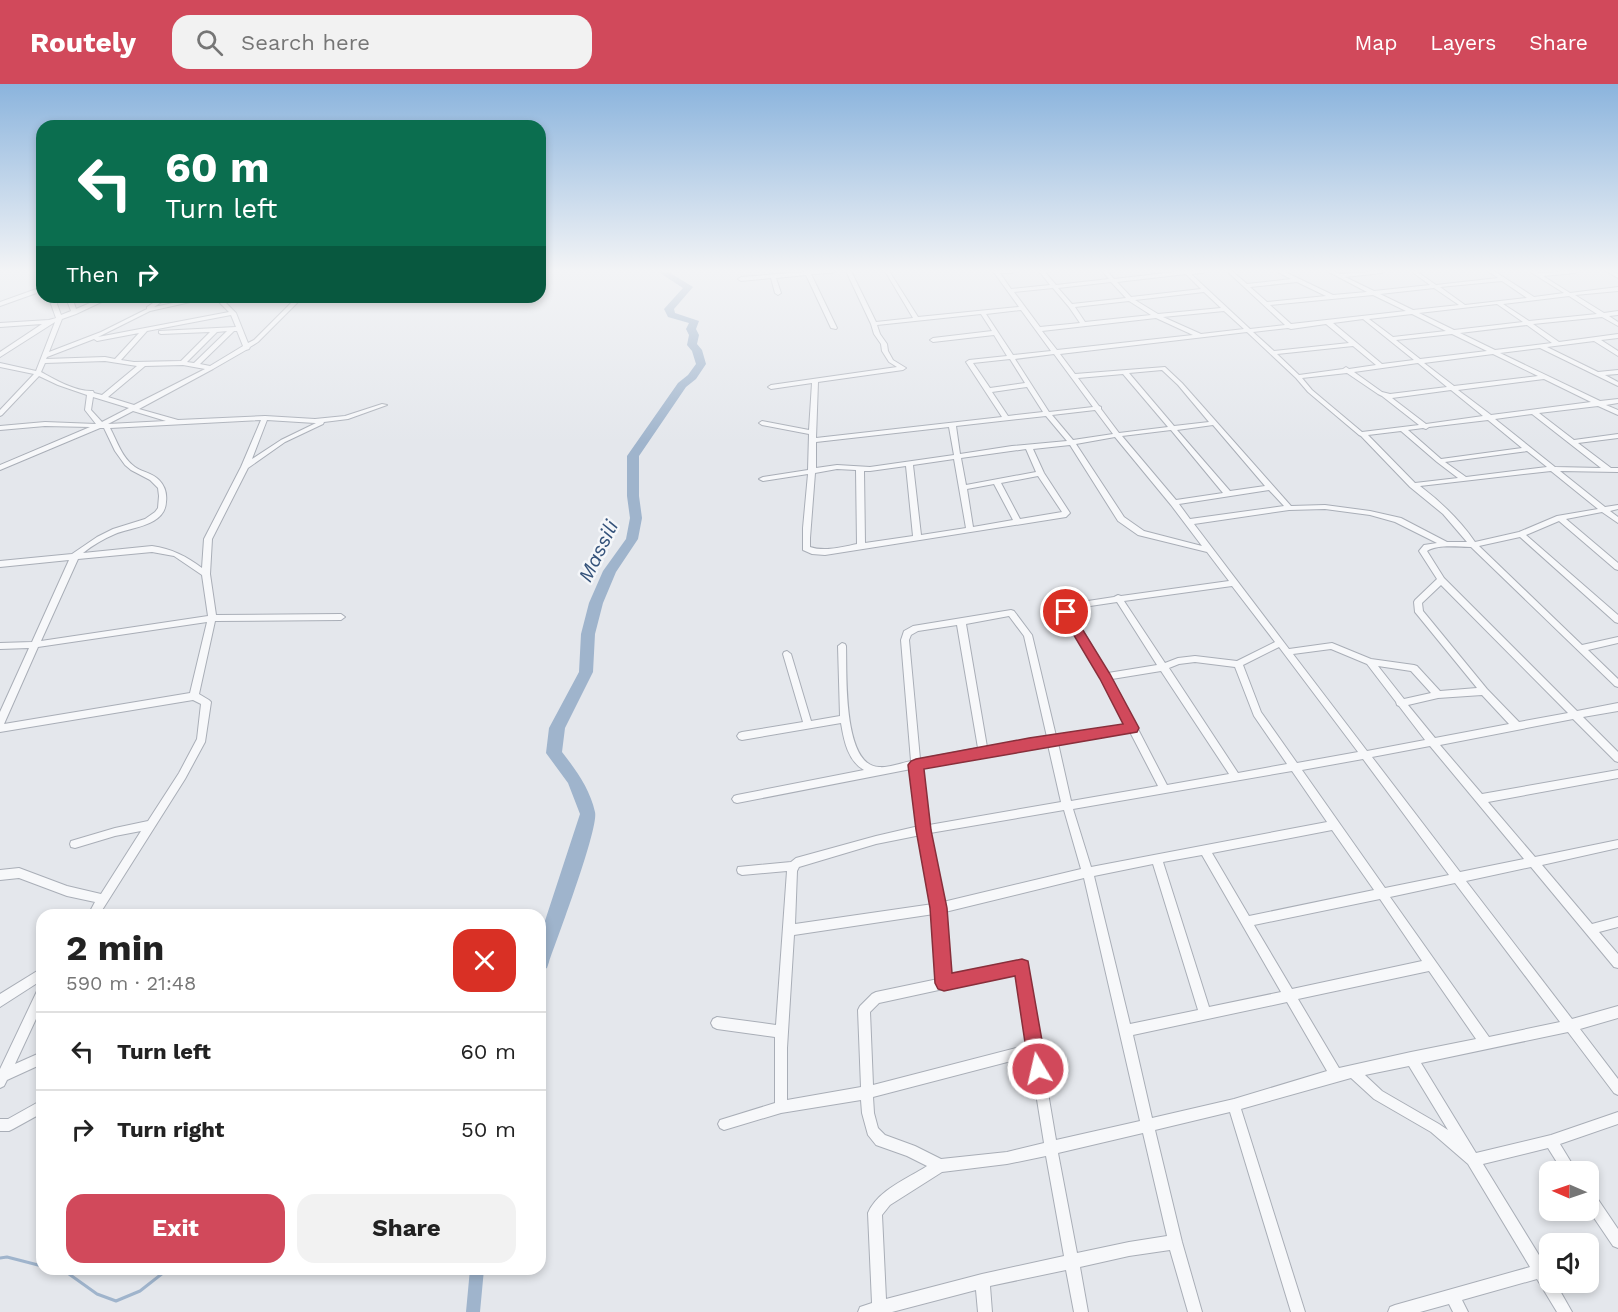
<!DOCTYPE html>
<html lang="en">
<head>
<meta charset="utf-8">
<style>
	:root { --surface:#fff; --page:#f2f2f2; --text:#222; --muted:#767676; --line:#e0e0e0; --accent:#d1495b }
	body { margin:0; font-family:"Work Sans",sans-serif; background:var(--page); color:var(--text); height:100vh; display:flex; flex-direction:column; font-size:22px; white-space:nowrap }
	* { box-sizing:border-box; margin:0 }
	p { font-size:20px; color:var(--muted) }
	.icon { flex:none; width:33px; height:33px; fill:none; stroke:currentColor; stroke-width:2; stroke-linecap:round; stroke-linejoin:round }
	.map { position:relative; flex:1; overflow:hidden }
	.details { position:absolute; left:36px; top:825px; width:510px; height:366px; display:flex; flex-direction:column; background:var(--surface); border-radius:18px; box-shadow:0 3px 9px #0003 }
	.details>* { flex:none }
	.hud { position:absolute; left:36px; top:36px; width:510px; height:183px; border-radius:18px; box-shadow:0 3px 9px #0003; background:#0b6e4f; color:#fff; overflow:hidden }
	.needle { width:39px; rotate:272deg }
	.fabs { position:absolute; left:1539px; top:1077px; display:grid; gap:12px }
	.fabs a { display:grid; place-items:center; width:60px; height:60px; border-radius:12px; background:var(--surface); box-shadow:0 3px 9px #0003; font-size:30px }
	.pin { position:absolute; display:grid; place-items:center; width:51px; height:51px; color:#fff; margin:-26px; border:3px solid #fff; border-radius:50%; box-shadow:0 2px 6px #0007 }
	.me { position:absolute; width:66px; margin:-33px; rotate:351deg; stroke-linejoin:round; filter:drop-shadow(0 0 4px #0008) }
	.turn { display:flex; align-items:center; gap:21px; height:126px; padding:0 30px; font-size:27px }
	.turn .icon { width:78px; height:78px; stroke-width:2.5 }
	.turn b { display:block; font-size:42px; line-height:51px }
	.then { display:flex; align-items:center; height:57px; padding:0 30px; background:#0003; gap:12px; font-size:22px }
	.round { display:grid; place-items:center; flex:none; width:63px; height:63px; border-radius:18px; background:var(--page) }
	.headline { display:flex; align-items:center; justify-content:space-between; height:102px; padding:0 30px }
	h1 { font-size:36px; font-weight:700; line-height:45px }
	.cta { display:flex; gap:12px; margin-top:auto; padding:12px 30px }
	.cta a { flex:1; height:69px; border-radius:18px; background:var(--accent); color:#fff; font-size:24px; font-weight:700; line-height:69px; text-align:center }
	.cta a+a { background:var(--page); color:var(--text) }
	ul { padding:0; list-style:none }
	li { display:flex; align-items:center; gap:18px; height:78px; padding:0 30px; border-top:2px solid var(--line) }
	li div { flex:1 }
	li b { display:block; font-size:22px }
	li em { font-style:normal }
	header { display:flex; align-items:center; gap:36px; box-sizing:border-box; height:84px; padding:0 30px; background:var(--accent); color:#fff }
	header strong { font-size:28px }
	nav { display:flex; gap:33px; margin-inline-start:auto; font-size:21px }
	.search { width:420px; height:54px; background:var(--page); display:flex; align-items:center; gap:15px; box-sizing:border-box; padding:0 21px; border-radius:18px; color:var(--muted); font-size:22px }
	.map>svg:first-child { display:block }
</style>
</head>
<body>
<header>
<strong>Routely</strong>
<div class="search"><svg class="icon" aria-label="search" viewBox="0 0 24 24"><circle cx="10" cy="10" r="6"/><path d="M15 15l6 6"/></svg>Search here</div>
<nav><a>Map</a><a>Layers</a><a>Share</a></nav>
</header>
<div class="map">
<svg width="1618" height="1228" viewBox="0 0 1618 1228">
	<rect width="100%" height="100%" fill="#e4e7ec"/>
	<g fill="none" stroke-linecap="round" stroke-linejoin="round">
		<path stroke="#9fb4cc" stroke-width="3" d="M0 1174 7 1173 42 1182
			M62 1185 97 1210 116 1217 140 1207 168 1185"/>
		<path fill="#9fb4cc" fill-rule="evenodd" d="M470 1185H484L480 1228H466Z"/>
		<path fill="#9fb4cc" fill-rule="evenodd" d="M657 187H667L693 203 674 225 675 229 699 237 696 245 699 251 697 260 702 266 706 280 696 295 686 303 639 372V412L642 434 638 455 616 488 603 519 595 550 593 588 565 644 562 668C576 686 590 705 595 728 599 744 557 855 549 878L547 884 540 887V852L580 730 568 699 546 669 549 644 579 588 581 550 589 519 603 487 626 455 630 434 627 412V372L678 299 688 291 696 280 692 267 687 261 689 251 686 245 689 239 668 233 664 225 683 204Z"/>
		<g stroke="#a9aeb7" stroke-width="2">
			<path id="minor" d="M818 187H835L832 189 811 190 837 244 836 245 831 244 806 191 776 194 781 209 778 211 775 209 771 194 741 197 738 195 741 193Z
				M846 187H851L876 238 913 234 885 187H889L918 233 1019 223 993 187H1014L1012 189H1000L1011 205 1050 201 1039 187H1044L1056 201 1109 195 1102 187H1107L1114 195 1183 187H1205L1203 189 1191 190 1250 245 1285 241 1227 187H1232L1247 200 1291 195 1276 187H1283L1333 211 1367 208 1327 187H1333L1340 190 1384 187 1382 189 1345 193 1374 207 1430 201 1411 187H1416L1436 201 1498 194 1488 187H1494L1534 213 1564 209 1529 187H1534L1539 189 1577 187 1575 189 1543 192 1570 209 1618 203V207L1575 211 1604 229 1618 227V231L1609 232 1618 238V242L1602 233 1533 240 1559 258 1618 250V254L1601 256 1618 267V272L1594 257 1547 263 1598 288 1618 286V290L1605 291 1618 298V302L1540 264 1500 269 1600 317 1618 315V319L1606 321 1618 326V331L1598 322 1539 329 1574 356 1618 350V354L1578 359 1611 384H1618V388L1560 387 1605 423 1618 421V425L1610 427 1618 433V439L1602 428 1566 435 1618 479V486L1615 485 1559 437 1526 451 1618 531V539L1615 538 1520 453 1479 462 1582 561 1618 553V559L1588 566 1618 595V603L1615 602 1471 463C1457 463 1439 460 1427 467L1444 494 1577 627 1618 619V627L1583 633 1618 668V678L1615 677 1573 635 1440 661 1482 710 1618 686V694L1488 718 1535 773 1618 756V764L1542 781 1592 840 1618 833V843L1599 848 1618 870V884L1614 883 1531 783 1466 797 1572 935 1618 922V934L1580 945 1618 995V1011L1614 1009 1568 948 1421 979 1476 1069 1551 1051 1618 1028V1040L1560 1060 1577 1088H1563L1548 1064 1483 1080 1550 1189V1198H1555L1572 1228H1557L1537 1195 1462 1216 1468 1228H1453L1449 1220 1420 1228H1388L1390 1223 1395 1221 1530 1183 1468 1080 1431 1048 1374 1015 1351 994 1241 1025 1305 1228H1291L1230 1028 1155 1046 1182 1158 1202 1228H1188L1170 1166 1129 1172 1080 1183 1088 1228H1074L1066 1186 990 1202 992 1228H978L976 1206 892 1228H858L860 1223 872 1219 868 1129C878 1106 907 1095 927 1082L907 1072 876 1061 868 1051 862 1029 861 1016 781 1029 724 1046 720 1044 718 1040 720 1036 775 1019V953L717 945 713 943 711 939 713 935 717 933 776 941 787 787 742 791 738 789 737 786 738 783 791 778 796 774 876 752 919 742 913 709 911 685 737 719 734 718 732 715 734 712 737 711 864 686C848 677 844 657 841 639L742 656 739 655 737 652 739 649 742 648 803 638 783 570 784 568 787 567 791 570 811 637 840 632 838 562 842 559 845 560 846 562C847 587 842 682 879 683 889 684 901 679 911 677L901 556 904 547 913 542 1011 526 1014 527 1032 551 1056 652 1126 641 1102 594 1062 528 1061 523 1062 521 1114 513 1118 511 1121 512 1229 497 1207 468 1138 451 1118 437 1070 361 1033 365 1044 389 1070 429 1066 433 825 471 812 470 803 466V444L808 390 763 397 759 395 763 393 808 386 809 350 762 341 759 339 762 337 809 346 812 299 771 305 768 303 771 301 897 283 889 278 882 267 881 260 874 250 871 240ZM1186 190 1201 205 1131 213 1117 198ZM1502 197 1527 214 1465 221 1440 203ZM1111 198 1126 214 1072 220 1058 204ZM1297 198 1326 212 1267 218 1250 203ZM1053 204 1069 223 1080 239 1040 243 1014 208ZM1434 204 1459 221 1413 226 1380 210ZM1204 208 1221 224 1158 230 1135 216ZM1373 211 1406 227 1291 240 1270 221ZM1569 212 1597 230 1529 237 1503 220ZM1129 217 1151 231 1085 238 1075 223ZM1497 220 1523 238 1454 246 1419 229ZM1021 226 1051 267 1013 271 986 230ZM1224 227 1244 245 1201 250 1163 233ZM981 230 992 247 933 254 930 256 933 258 994 251 1007 272 969 276 966 278 1002 333 816 354 818 298 903 286 906 284 893 276 888 267 887 260 880 250 877 241ZM1412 230 1446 247 1393 253 1369 235ZM1156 234 1193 251 1057 266 1042 247ZM1363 235 1414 276 1382 280 1333 239ZM1326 240 1349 259 1274 267 1253 248 1288 244 1291 245ZM1527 241 1552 259 1495 266 1460 249ZM1247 248 1296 294 1308 308 1359 351 1361 352 1410 403 1443 430 1467 458H1447L1401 434 1370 427 1325 421 1291 422 1182 299 1165 283 1075 290 1060 270ZM1452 250 1487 267 1420 275 1396 256ZM1353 262 1376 281 1349 285 1346 283 1343 285 1299 291 1277 270ZM1054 270 1093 323 1049 328 1015 275ZM1493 270 1538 292 1454 302 1424 279ZM1010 275 1025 299 990 304 973 279ZM1418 279 1447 303 1390 310 1382 308 1354 288ZM1162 286 1178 301 1209 338 1174 342 1129 289ZM1347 289 1378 310 1382 312 1419 341 1362 348 1312 306 1302 294ZM1123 290 1168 343 1119 349 1101 325V323L1099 322 1078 294ZM1544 295 1591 318 1491 331 1458 306ZM1027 303 1043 328 1008 332 992 308ZM1451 306 1483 332 1426 340 1392 314ZM1095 326 1113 350 1073 356 1052 331ZM1532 330 1601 384 1555 383 1495 335ZM1046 332 1067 357 1012 362 960 370 956 342ZM1488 336 1522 364 1441 375 1408 346 1423 344 1426 345 1429 343ZM1213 341 1265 402 1230 407 1177 346ZM949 343 954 371 870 383 837 381 816 384V358ZM1171 346 1223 409 1176 416 1122 352ZM1401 347 1437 378 1458 394 1415 399 1368 351ZM1115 353 1171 421 1202 462 1144 447 1124 433 1076 360ZM1026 365 1036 388 966 401 961 374ZM1527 367 1547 383 1466 393 1445 378ZM954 375 966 444 921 451 913 381ZM906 382 913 452 865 459 864 387H870ZM837 385 856 386 857 460C842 463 825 468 810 463V454L815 389ZM1551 387 1598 425 1557 432 1519 448 1475 458C1460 436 1441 418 1420 402ZM1038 392 1062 428 1020 435 1001 399ZM994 400 1013 436 973 443 967 405ZM1269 406 1284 422 1190 435 1179 420ZM1325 425 1370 431 1395 438 1437 459 1424 461 1419 467 1437 495 1415 516 1414 518 1415 528 1477 604 1440 607 1417 582 1414 581 1371 575 1332 559 1289 565 1194 440 1289 426ZM1441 501 1568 629 1519 638 1487 605 1423 527 1422 519ZM1232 502 1275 558 1237 577 1195 572 1178 574 1165 579 1124 517ZM1117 518 1157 581 1108 589 1070 525ZM1009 532 1024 552 1047 653 987 663 966 540ZM957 541 978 664 920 675 909 556 911 551 918 547ZM1279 563 1358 668 1297 679 1261 628 1243 581ZM1331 565 1367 580 1396 618 1397 621 1399 622 1425 656 1367 667 1293 570ZM1195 578 1235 583 1254 632 1287 680 1238 689 1169 584 1179 580ZM1378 582 1411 587 1431 609 1404 615ZM1161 587 1229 690 1167 701 1112 595ZM1482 611 1509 640 1435 654 1408 621 1438 614ZM1130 648 1158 702 1071 717 1058 659ZM1048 661 1061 718 929 741 923 709 921 683 983 671ZM1430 662 1524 775 1460 788 1372 673ZM1363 675 1449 791 1385 804 1302 686ZM1292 687 1327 738 1091 783 1073 725ZM1064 726 1081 785 943 818 930 749ZM1332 746 1374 806 1249 832 1212 769ZM921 751 933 820 795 840 797 787 799 783 876 760ZM1202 771 1281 908 1209 923 1163 778ZM1153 780 1198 926 1130 940 1094 792ZM1084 794 1140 1037 1056 1056 1026 879 1022 878 949 893 945 828ZM1455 799 1560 938 1489 953 1390 813ZM1380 815 1422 877 1292 905 1254 841ZM934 830 938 895 876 908 872 910 860 922 858 926 861 1003 787 1016V964L794 851ZM1429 887 1476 955 1411 968 1339 984 1298 915ZM1017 889 1028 961 873 1001 870 928 879 919ZM1287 918 1327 987 1234 1015 1152 1034 1133 951ZM1030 972 1044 1059 1007 1068 941 1075 915 1062 885 1051 878 1044 874 1029 873 1013ZM1409 982 1448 1046 1439 1040 1382 1007 1365 991ZM1143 1049 1167 1152 1129 1158 1077 1169 1058 1069ZM1046 1072 1064 1172 982 1190 886 1215 882 1131 890 1121 942 1088 1007 1080Z
				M1606 187H1612L1618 190V194Z
				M42 203V207L0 222V218Z
				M53 213H59L57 220 61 231 71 227 68 219 73 213H79L74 219 76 225 104 213H112L76 230 62 235 49 268 101 248 147 225V223L162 213H169L154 223 202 213H213L150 227 98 253 229 228 214 213H220L236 229 248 259 254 256 297 213H303L258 258 250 263 249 265 246 266 213 285 139 325 178 336 265 332 315 335 345 332 382 320 387 321 348 335 324 338 323 340 285 358 248 384 212 455 210 490 216 531 341 530 345 533 341 536 215 537 199 610 209 616 211 618 205 658 185 695 99 831H88L95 818 67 812 19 794 0 796V786L19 784 67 802 101 810 141 747 115 752 75 764 71 763 70 760 71 757 115 744 148 737 179 689 197 655 201 620 193 616 0 648V628L29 564 0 565V559L32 558 69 476 0 483V477L72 470 97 453 113 445 145 435 155 428 158 424 159 412 158 404 150 396 131 386 125 381 115 367 104 344H100L0 386V381L90 343 45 342 0 346V342L45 338 96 340 85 326 87 311 58 301 39 292 2 331 0 332V326L34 290 0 283V279L36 287 55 238 0 273V268L42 240 0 243V239L49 236 56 234 51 220ZM231 231 236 243 159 247V249L161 250 210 248 181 277 134 278 121 276 147 247ZM227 247 194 279 187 278 217 248ZM234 247H237L243 262 210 282 200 280ZM139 249 115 275 105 273 46 275 47 273 94 255 97 257ZM105 277 137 282 102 311 94 309 93 307C76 308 56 296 41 288L45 279ZM183 281 205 285 134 321 108 313 145 282ZM93 313 129 324 102 338 91 326ZM133 327 166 337 108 340ZM261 336 241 383 204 455 202 484C186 472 172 465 152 462L83 469C93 461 103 455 115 450 132 443 165 442 166 418 167 410 165 402 159 396 153 389 142 388 135 383 122 374 117 357 110 344ZM267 336 315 339H316L281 356 252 375ZM152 468 174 472 202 491 208 532 41 557 78 475ZM207 538 190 609 4 640 38 563Z
				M42 884V896L0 923V910Z
				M42 903V922L15 980 42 968V980L7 996 4 1002 0 1004V985L38 905Z
				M42 1016V1029L13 1045 9 1047H0V1035H8Z
				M1588 1107 1593 1108 1618 1145V1164L1613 1162 1588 1125Z"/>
		</g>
		<use href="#minor" fill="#f7f8fa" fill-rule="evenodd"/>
	</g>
	<linearGradient id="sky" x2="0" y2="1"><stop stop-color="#8bb4dd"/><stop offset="0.52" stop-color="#f3f4f6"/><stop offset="1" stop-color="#f3f4f6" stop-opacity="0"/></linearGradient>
	<rect width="1618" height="359" fill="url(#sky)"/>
	<path fill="#d1495b" stroke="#882f3b" stroke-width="1.5" d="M1066 523 1070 525 1110 590 1139 644 1137 648 924 685 931 746 947 824 952 889 1022 875 1028 877 1047 985 1045 992 1038 994 1032 992 1029 985 1015 892 944 907 938 905 935 899 930 824 916 746 908 681 911 677 916 675 1029 654 1123 640 1100 595 1060 528Z"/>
	<g text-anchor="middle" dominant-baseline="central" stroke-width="5" stroke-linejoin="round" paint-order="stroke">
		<g font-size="20" font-style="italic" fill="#34527a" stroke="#f4f6f9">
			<text transform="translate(598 467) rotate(-64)">Massili</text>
		</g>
	</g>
</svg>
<div class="fabs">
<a><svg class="needle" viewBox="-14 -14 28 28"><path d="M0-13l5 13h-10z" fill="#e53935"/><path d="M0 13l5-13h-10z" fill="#767676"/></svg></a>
<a><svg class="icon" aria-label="sound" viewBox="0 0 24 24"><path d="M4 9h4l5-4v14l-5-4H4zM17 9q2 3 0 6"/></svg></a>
</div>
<div class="pin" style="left:1066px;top:528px;background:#d93025"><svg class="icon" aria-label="arrive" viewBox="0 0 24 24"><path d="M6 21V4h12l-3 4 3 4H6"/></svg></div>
<svg class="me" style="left:1038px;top:985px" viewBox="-20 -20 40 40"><circle r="17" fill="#d1495b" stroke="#fff" stroke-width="3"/><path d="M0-11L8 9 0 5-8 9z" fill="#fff"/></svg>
<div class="hud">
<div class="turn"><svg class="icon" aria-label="left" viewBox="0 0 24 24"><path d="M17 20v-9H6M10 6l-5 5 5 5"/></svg><div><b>60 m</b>Turn left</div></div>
<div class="then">Then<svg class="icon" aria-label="right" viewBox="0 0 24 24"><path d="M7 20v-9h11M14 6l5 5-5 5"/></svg></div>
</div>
<section class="details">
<div class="headline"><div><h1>2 min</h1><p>590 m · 21:48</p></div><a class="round" style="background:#d93025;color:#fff"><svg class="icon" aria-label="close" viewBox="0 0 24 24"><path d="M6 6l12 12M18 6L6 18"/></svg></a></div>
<ul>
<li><svg class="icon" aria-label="left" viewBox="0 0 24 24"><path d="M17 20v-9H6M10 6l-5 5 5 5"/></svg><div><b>Turn left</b></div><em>60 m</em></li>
<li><svg class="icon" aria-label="right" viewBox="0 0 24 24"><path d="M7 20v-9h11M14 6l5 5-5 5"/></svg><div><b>Turn right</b></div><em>50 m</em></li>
</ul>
<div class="cta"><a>Exit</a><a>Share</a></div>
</section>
</div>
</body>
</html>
